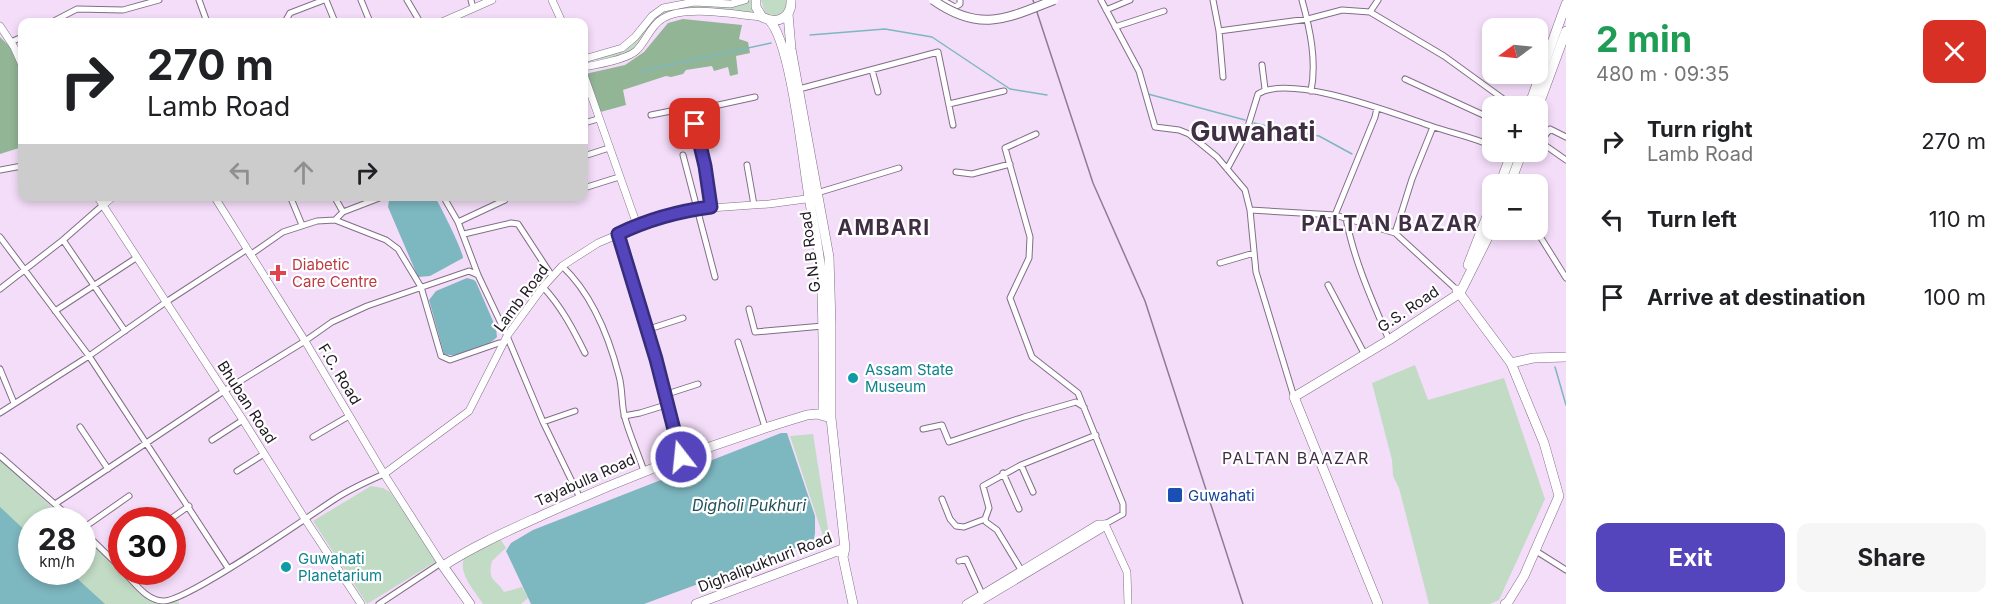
<!DOCTYPE html>
<html lang="en">
<head>
<meta charset="utf-8">
<style>
	:root { --surface:#fff; --page:#f6f6f6; --text:#202124; --muted:#757577; --accent:#5445bd }
	body { margin:0; font-family:Inter,sans-serif; background:var(--page); color:var(--text); height:100vh; display:flex; flex-direction:column; font-size:22px; white-space:nowrap }
	* { box-sizing:border-box; margin:0 }
	p { font-size:20px; color:var(--muted) }
	.icon { flex:none; width:33px; height:33px; fill:none; stroke:currentColor; stroke-width:2; stroke-linecap:round; stroke-linejoin:round }
	.map { position:relative; flex:1; overflow:hidden }
	.side { display:flex; flex-direction:column; background:var(--surface); width:450px }
	.side>* { flex:none }
	.banner { position:absolute; left:18px; top:18px; width:570px; height:183px; border-radius:12px; box-shadow:0 3px 9px #0003; background:#fff; color:var(--text); overflow:hidden }
	.needle { width:39px; rotate:255deg }
	.tools { position:absolute; left:1482px; top:18px; display:grid; gap:12px }
	.tools a { display:grid; place-items:center; width:66px; height:66px; border-radius:12px; background:var(--surface); box-shadow:0 3px 9px #0003; font-size:30px }
	.speed { position:absolute; left:18px; top:507px; display:flex; gap:12px; font-size:30px; font-weight:700; text-align:center }
	.speed>* { display:grid; place-content:center; width:78px; height:78px; border-radius:50%; background:var(--surface); box-shadow:0 3px 9px #0003; line-height:1 }
	.speed small { font-size:15px; font-weight:400 }
	.speed .limit { border:9px solid #d22; background:#fff; color:#111 }
	.pin { position:absolute; display:grid; place-items:center; width:51px; height:51px; color:#fff; margin:-26px; border-radius:12px; box-shadow:0 3px 9px #0006 }
	.me { position:absolute; width:66px; margin:-33px; rotate:344deg; stroke-linejoin:round; filter:drop-shadow(0 0 4px #0008) }
	.turn { display:flex; align-items:center; gap:21px; height:126px; padding:0 30px; font-size:27px }
	.turn .icon { width:78px; height:78px; stroke-width:2.5 }
	.turn b { display:block; font-size:42px; line-height:51px }
	.lanes { display:flex; align-items:center; height:57px; padding:0 30px; background:#0003; justify-content:center; gap:30px; direction:ltr }
	.lanes .off { opacity:.35 }
	.round { display:grid; place-items:center; flex:none; width:63px; height:63px; border-radius:12px; background:var(--page) }
	.overview { display:flex; align-items:center; justify-content:space-between; height:102px; padding:0 30px }
	h1 { font-size:36px; font-weight:700; line-height:45px; color:#1e9e55 }
	.cta { display:flex; gap:12px; margin-top:auto; padding:12px 30px }
	.cta a { flex:1; height:69px; border-radius:12px; background:var(--accent); color:#fff; font-size:24px; font-weight:700; line-height:69px; text-align:center }
	.cta a+a { background:var(--page); color:var(--text) }
	ul { padding:0; list-style:none }
	li { display:flex; align-items:center; gap:18px; height:78px; padding:0 30px }
	li div { flex:1 }
	li b { display:block; font-size:22px }
	li em { font-style:normal }
	main { display:flex; flex:1; min-height:0 }
	.map>svg:first-child { display:block }
</style>
</head>
<body>
<main>
<div class="map">
<svg width="1566" height="604" viewBox="0 0 1566 604">
	<rect width="100%" height="100%" fill="#f4ddf9"/>
	<path fill="#c2dbc5" d="M751 0 753 13 756 16C731 13 687 3 665 13 652 19 647 34 638 44 628 56 602 60 587 61L621 51 632 45 652 20 662 10 696 5 723 7Z
		M761 0H787L788 6 782 17 766 15Z
		M1415 365 1428 400 1504 378 1545 499 1499 600 1490 604H1429L1399 488 1393 476 1392 460 1372 383Z
		M813 434 830 541 824 539 790 436Z
		M0 460 66 520H32V572H82L83 536 155 600 179 602V604H60L0 550Z
		M371 486 383 488 390 492 436 558 435 562 367 604 313 521Z
		M499 537 506 548 492 561C487 582 496 578 504 592L522 587 528 598 521 604H483C475 591 458 574 464 558Z"/>
	<path fill="#91b595" d="M683 19 742 25 739 39 748 42 750 53 736 56 738 74 730 76 728 67 714 71 712 66 686 70 683 74 671 77 666 76 623 90 626 105 597 113 585 74 625 65 644 52 668 23Z
		M0 37 18 55 22 64V142L19 148 0 154Z"/>
	<path fill="#7db7c0" d="M401 196 435 197C440 205 463 251 463 258L430 276 418 277 388 207 389 200Z
		M467 278 474 280 476 282 496 328 497 337C488 347 457 359 444 354L429 300 436 291Z
		M781 433H787L815 516V533L814 539 809 543 644 604H531L506 551 511 543 533 530Z
		M0 507 31 536 32 572H70L105 604H0Z"/>
	<g fill="none" stroke-linecap="round" stroke-linejoin="round">
		<path stroke="#7db7c0" stroke-width="1.5" d="M810 35 885 29 932 37 1010 89 1047 95
			M642 71 771 43
			M1148 94 1245 120
			M1254 123 1287 131 1319 136 1352 154
			M1555 367 1566 405"/>
		<g stroke="#826e87" stroke-width="7">
			<path id="minor" d="M199 0 207 22
				M326 0 335 22
				M361 0 370 22
				M407 0 420 22
				M471 0 473 8
				M942 0 955 7 960 4V0
				M1101 0 1139 71 1155 127 1179 130 1189 134 1217 157 1245 190 1250 210 1256 272 1294 397
				M1213 0 1219 31 1223 77
				M1302 0C1310 29 1317 61 1311 91
				M1106 10 1130 0
				M1370 12 1378 0
				M52 22 77 9 123 10 159 0
				M285 22 290 13 324 0
				M1115 27 1164 11
				M1219 31 1308 19 1342 10 1370 12 1444 56 1513 106
				M11 42 22 37
				M1262 65 1265 89
				M872 70 878 92
				M1405 79 1492 119
				M799 89 938 52 953 125
				M949 104 1004 91
				M691 111 755 97
				M651 115 681 109 691 111 705 166 711 207
				M584 123 598 119
				M1036 134 1005 148 1030 237 1029 258 1010 298 1032 357 1078 393 1123 504V514L1105 524
				M1539 141 1566 160
				M1540 142 1550 129 1566 137
				M683 155 715 277
				M584 156 609 148
				M747 165 754 205
				M1227 169 1245 136 1258 94C1291 73 1395 114 1431 126 1451 133 1473 137 1492 146
				M0 170 22 166
				M956 172 972 174 1010 164
				M584 188 619 177
				M817 193 899 168
				M290 196 302 225
				M334 196 343 212
				M443 196 458 222 478 275 507 336 543 422 580 498
				M1250 210 1335 215 1395 233 1456 289
				M1335 215 1375 117 1377 108
				M1346 218C1354 261 1372 300 1389 340
				M335 220 343 212 382 197
				M458 222 505 200
				M1536 230 1566 278
				M1395 233 1412 179 1433 127
				M464 234 511 223 518 224 552 276
				M618 234 656 359 681 457
				M0 237 89 356 228 568
				M63 240 125 331
				M250 255 283 232 317 221 335 220 386 240 398 249 421 287 441 356 450 360 499 343H504
				M1220 263 1254 253
				M562 266C592 294 609 337 619 376 623 390 621 405 625 418 630 436 638 453 644 471
				M1328 285 1365 355
				M543 287C561 306 573 329 585 353
				M0 289 63 240 103 205
				M749 309 755 332 823 326
				M55 311 136 258
				M646 330 683 318
				M738 342 765 427
				M0 369 14 403
				M664 395 698 384
				M0 413 89 356 166 302 246 250
				M624 416 640 413 666 405
				M543 422 575 411
				M80 427 108 469
				M923 429 942 425 949 442 1024 417 1076 402 1084 407
				M313 437 349 416
				M212 440 243 420
				M0 456 73 520
				M1021 465 1033 492
				M237 471 264 454
				M1003 473 1019 509
				M942 499 950 519 956 526 964 527 985 519
				M55 504 224 391 305 341 332 322 367 306 469 271 478 275
				M169 520 189 506
				M82 529 129 496
				M82 530 122 569
				M1536 551 1566 570
				M113 560 122 554
				M959 561 966 559 982 594
				M124 572C135 583 146 600 163 601 185 603 309 516 335 499 350 489 368 481 384 474
				M1023 573 997 530 986 522 985 519 989 508 983 486 1021 465 1096 435
				M379 604 441 563"/>
		</g>
		<g stroke="#826e87" stroke-width="8">
			<path id="tertiary" d="M552 0 562 22
				M442 22 492 0
				M0 26 14 47 22 65
				M584 59 622 48 635 37 652 16 663 8 694 2 731 4 745 0
				M584 67C596 65 627 59 636 51 646 42 650 26 662 19 684 4 736 15 762 17
				M584 75 637 225
				M97 196 243 420 305 519 361 604
				M214 196 305 341 384 474 443 566
				M103 205 114 196
				M384 474 469 411 507 336 543 287 562 266 598 243 655 219 696 209 769 204 813 198
				M1105 524 1127 572 1128 604
				M966 604 1098 524H1105
				M976 604 1101 529 1105 524"/>
		</g>
		<g stroke="#826e87" stroke-width="10">
			<path id="primary" d="M756 0V7L762 17C777 25 792 18 791 0
				M788 14 791 49 829 257 831 325V418L845 548 843 557 853 604
				M769 20C791 41 803 162 809 197 813 222 819 248 821 274 824 321 823 368 823 415
				M1529 106 1566 4
				M1538 107 1566 31
				M1500 184 1512 152
				M1510 184 1522 152
				M1468 265 1492 203
				M1457 290 1511 363 1544 443 1559 496 1524 576 1508 602 1505 604
				M1511 363 1533 358 1566 357
				M470 604 443 566C475 545 510 530 545 514 630 475 717 442 807 415L817 414 831 418
				M696 604 845 548
				M1378 604 1294 397 1389 340 1460 293 1492 229"/>
		</g>
		<use href="#minor" stroke="#fff" stroke-width="5"/>
		<use href="#tertiary" stroke="#fff" stroke-width="7"/>
		<use href="#primary" stroke="#fff" stroke-width="9"/>
		<path stroke="#8d7d90" stroke-width="1.5" d="M1033 0 1093 183 1145 301 1243 604"/>
		<g stroke="#826e87" stroke-width="10" stroke-linecap="butt">
			<path id="secondary-bridge" d="M933 0C980 33 1006 19 1054 0"/>
		</g>
		<use href="#secondary-bridge" stroke="#fff" stroke-width="8"/>
	</g>
	<g fill="none" stroke-linecap="round" stroke-linejoin="round">
		<g stroke="#372d7b" stroke-width="15">
			<path id="route" d="M681 457 656 359 618 234C647 220 679 211 711 207L705 166 695 124"/>
		</g>
		<use href="#route" stroke="#5445bd" stroke-width="10"/>
	</g>
	<path fill="#e0444e" stroke="#fff" stroke-width="2" d="M275 264h6v6h6v6h-6v6h-6v-6h-6v-6h6z"/>
	<g fill="#0f9aa8" stroke="#fff" stroke-width="2">
		<circle cx="853" cy="378" r="6"/>
		<circle cx="286" cy="567" r="6"/>
	</g>
	<rect fill="#1a4fb4" stroke="#fff" stroke-width="2" x="1167" y="487" width="16" height="16" rx="3"/>
	<g text-anchor="middle" dominant-baseline="central" stroke-width="4.5" stroke-linejoin="round" paint-order="stroke">
		<g font-size="15" fill="#201822" stroke="#fff">
			<text transform="translate(810 252) rotate(-97)">G.N.B Road</text>
			<text transform="translate(521 298) rotate(-53)">Lamb Road</text>
			<text transform="translate(1408 309) rotate(-34)">G.S. Road</text>
			<text transform="translate(340 374) rotate(59)">F.C. Road</text>
			<text transform="translate(247 402) rotate(57)">Bhuban Road</text>
			<text transform="translate(585 480) rotate(-24)">Tayabulla Road</text>
			<text transform="translate(765 562) rotate(-21)">Dighalipukhuri Road</text>
		</g>
		<g font-size="15" fill="#be3a42" stroke="#fff" text-anchor="start">
			<text x="292" y="264">Diabetic<tspan x="292" dy="17">Care Centre</tspan></text>
		</g>
		<g font-size="15" fill="#0d838f" stroke="#fff" text-anchor="start">
			<text x="865" y="369">Assam State<tspan x="865" dy="17">Museum</tspan></text>
			<text x="298" y="558">Guwahati<tspan x="298" dy="17">Planetarium</tspan></text>
		</g>
		<g font-size="15" fill="#164399" stroke="#fff" text-anchor="start">
			<text x="1188" y="495">Guwahati</text>
		</g>
		<g font-size="16" letter-spacing="1.5" fill="#3f2e44" stroke="#fff">
			<text x="1296" y="458">PALTAN BAAZAR</text>
		</g>
		<g font-size="16" font-style="italic" fill="#1f5159" stroke="#fff">
			<text x="749" y="505">Digholi Pukhuri</text>
		</g>
		<g font-size="21" font-weight="bold" letter-spacing="1.5" fill="#3f2e44" stroke="#fff">
			<text x="1390" y="223">PALTAN BAZAR</text>
			<text x="884" y="227">AMBARI</text>
		</g>
		<g font-size="27" font-weight="bold" fill="#3f2e44" stroke="#fff">
			<text x="1253" y="131">Guwahati</text>
		</g>
	</g>
</svg>
<div class="tools">
<a><svg class="needle" viewBox="-14 -14 28 28"><path d="M0-13l5 13h-10z" fill="#e53935"/><path d="M0 13l5-13h-10z" fill="#757577"/></svg></a>
<a>+</a>
<a>−</a>
</div>
<div class="speed"><div>28<small>km/h</small></div><div class="limit">30</div></div>
<div class="pin" style="left:695px;top:124px;background:#d93025"><svg class="icon" aria-label="arrive" viewBox="0 0 24 24"><path d="M6 21V4h12l-3 4 3 4H6"/></svg></div>
<svg class="me" style="left:681px;top:457px" viewBox="-20 -20 40 40"><circle r="17" fill="#5445bd" stroke="#fff" stroke-width="3"/><path d="M0-11L8 9 0 5-8 9z" fill="#fff"/></svg>
<div class="banner">
<div class="turn"><svg class="icon" aria-label="right" viewBox="0 0 24 24"><path d="M7 20v-9h11M14 6l5 5-5 5"/></svg><div><b>270 m</b>Lamb Road</div></div>
<div class="lanes"><svg class="icon off" aria-label="left" viewBox="0 0 24 24"><path d="M17 20v-9H6M10 6l-5 5 5 5"/></svg><svg class="icon off" aria-label="ahead" viewBox="0 0 24 24"><path d="M12 20V5M6 11l6-6 6 6"/></svg><svg class="icon" aria-label="right" viewBox="0 0 24 24"><path d="M7 20v-9h11M14 6l5 5-5 5"/></svg></div>
</div>
</div>
<section class="side">
<div class="overview"><div><h1>2 min</h1><p>480 m · 09:35</p></div><a class="round" style="background:#d93025;color:#fff"><svg class="icon" aria-label="close" viewBox="0 0 24 24"><path d="M6 6l12 12M18 6L6 18"/></svg></a></div>
<ul>
<li><svg class="icon" aria-label="right" viewBox="0 0 24 24"><path d="M7 20v-9h11M14 6l5 5-5 5"/></svg><div><b>Turn right</b><p>Lamb Road</p></div><em>270 m</em></li>
<li><svg class="icon" aria-label="left" viewBox="0 0 24 24"><path d="M17 20v-9H6M10 6l-5 5 5 5"/></svg><div><b>Turn left</b></div><em>110 m</em></li>
<li><svg class="icon" aria-label="arrive" viewBox="0 0 24 24"><path d="M6 21V4h12l-3 4 3 4H6"/></svg><div><b>Arrive at destination</b></div><em>100 m</em></li>
</ul>
<div class="cta"><a>Exit</a><a>Share</a></div>
</section>
</main>
</body>
</html>
